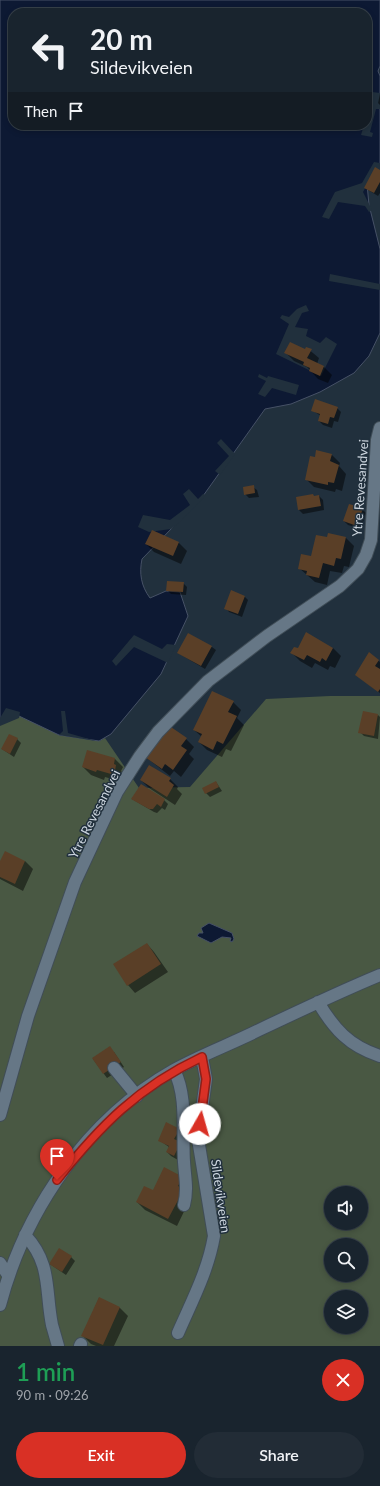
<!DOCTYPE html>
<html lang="en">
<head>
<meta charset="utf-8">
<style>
	:root { --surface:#19242e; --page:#222c36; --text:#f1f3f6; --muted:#9fa4aa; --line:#37414a; --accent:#d93025 }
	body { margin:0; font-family:Lato,sans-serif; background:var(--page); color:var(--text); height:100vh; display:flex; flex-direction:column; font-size:15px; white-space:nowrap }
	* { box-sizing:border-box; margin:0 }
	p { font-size:13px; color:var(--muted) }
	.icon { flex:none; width:22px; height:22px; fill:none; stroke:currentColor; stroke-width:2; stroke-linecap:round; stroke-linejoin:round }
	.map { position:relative; height:1346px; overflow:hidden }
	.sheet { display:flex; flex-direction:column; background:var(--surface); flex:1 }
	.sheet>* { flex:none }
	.top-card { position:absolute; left:8px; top:8px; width:364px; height:122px; border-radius:16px; box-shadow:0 2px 6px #0003,0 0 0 1px var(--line); background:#19242e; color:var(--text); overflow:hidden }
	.tools { position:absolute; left:324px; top:1186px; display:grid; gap:8px }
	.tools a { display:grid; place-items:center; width:44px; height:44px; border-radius:50%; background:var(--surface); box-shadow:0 2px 6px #0003,0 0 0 1px var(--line); font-size:20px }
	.pin { position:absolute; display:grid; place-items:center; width:34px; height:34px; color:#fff; margin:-41px -17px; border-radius:50% 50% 50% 0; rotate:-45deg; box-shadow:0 0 4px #0007 }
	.pin .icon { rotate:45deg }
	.me { position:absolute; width:44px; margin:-22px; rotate:7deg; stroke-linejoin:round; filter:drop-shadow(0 0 3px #0008) }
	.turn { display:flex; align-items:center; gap:14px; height:84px; padding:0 16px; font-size:18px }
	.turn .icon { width:52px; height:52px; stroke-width:2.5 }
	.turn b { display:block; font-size:28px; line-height:34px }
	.then { display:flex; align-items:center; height:38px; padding:0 16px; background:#0003; gap:8px; font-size:15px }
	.round { display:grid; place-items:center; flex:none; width:42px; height:42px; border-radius:21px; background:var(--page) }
	.headline { display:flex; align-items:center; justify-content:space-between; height:68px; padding:0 16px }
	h1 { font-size:24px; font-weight:600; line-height:30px; color:#1e9e55 }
	.primary-button { display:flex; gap:8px; margin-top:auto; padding:8px 16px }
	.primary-button a { flex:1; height:46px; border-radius:24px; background:var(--accent); color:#fff; font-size:16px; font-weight:600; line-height:46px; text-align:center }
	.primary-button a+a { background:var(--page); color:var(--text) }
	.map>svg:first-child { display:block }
</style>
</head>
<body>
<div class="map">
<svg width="380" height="1346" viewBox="0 0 380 1346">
	<rect width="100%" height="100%" fill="#21303d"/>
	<path fill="#495843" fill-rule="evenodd" d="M330 696H380V1346H0V724L19 715 59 735 99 741 105 738 139 788 190 787 266 699ZM331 1193H361V1223H331ZM331 1245H361V1275H331ZM331 1297H361V1327H331Z"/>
	<path fill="#0d1933" stroke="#465166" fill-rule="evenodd" d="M0 0H380V66L378 71 380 76V170L367 184 369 205 380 249V333L369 356 354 373 320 392 291 404 265 409 203 496 142 559C139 573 141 586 150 598L166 591 180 592 188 616 161 674 111 734 99 741 59 735 19 716 0 724ZM13 13H367V125H13Z
		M209 923 232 933 234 939 232 942 230 941 231 938 222 937 211 943 197 936 199 933H203L201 928Z"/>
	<path fill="#21303d" d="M372 92 380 93V109H376L370 132 373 133 372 137 361 135 364 125H367V113Z
		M374 162 380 163V170L375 171 363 192 372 210 369 212 365 206 338 202 329 219 322 217 335 192 362 183Z
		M330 274 380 284V290L329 281Z
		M306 305 309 311 302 313 295 327 308 329 306 336 320 343 326 337 337 344 321 376 276 354 289 324 280 318 282 315 289 317 297 309Z
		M259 374 267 378 268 376 299 385 296 395 272 388 265 397 258 394 266 381 258 377Z
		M221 439 235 454 220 475 215 471 229 456 217 443Z
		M189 489 198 499 203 494 206 495 180 522 171 529 149 532 138 527 143 515 170 520 190 505 183 494Z
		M134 635 162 649 167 644 176 645 168 663 134 647 116 666 112 661Z
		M6 708 20 712 19 718 0 726V718Z
		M61 711H65L68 733 96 741 59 735 63 731Z"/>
	<path fill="#0007" d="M380 94V105L378 103Z
		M380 171V193L378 196 365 188Z
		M307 348 319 358 317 364 324 367 332 375 328 383 318 379 307 367 294 361 286 353 306 351Z
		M337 408 341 412 338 422 334 421 332 428 323 425 319 421 321 416 312 410Z
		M332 455 340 463 339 466 346 474 342 491 336 489 335 492 314 487 306 479 315 458Z
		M253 487 257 490 259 497 249 498 245 494Z
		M319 496 323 500 324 510 303 514 299 510 315 497Z
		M362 509 366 513 361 529 348 525 344 521Z
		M152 531 179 543 187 551 181 564 154 552 146 544Z
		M327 538H346L354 546 349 567 344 566 342 573 330 571 327 585 315 582 299 568 312 557Z
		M183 583 187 587 186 595 171 594 167 590Z
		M244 596 248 600 242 617 229 612 226 608Z
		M212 647 216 650 205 669 178 653Z
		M333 648 341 656 335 668 330 666 328 670 315 663 312 668 300 661 292 653Z
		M370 654 380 662V693L356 675Z
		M233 702 241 710 237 718 244 725 231 751 226 749 222 757 207 750 199 742 202 737 194 730Z
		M378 715 380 717 378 739 364 736 360 732Z
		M17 739 21 743 14 757 2 749Z
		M186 739 194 747 189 754 194 759 181 777 174 771 170 776 143 755Z
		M115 759 123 767 121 771 124 774 119 781 105 777 104 780 91 775 83 767Z
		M150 766 170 779 178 787 177 789 182 794 175 805 149 788 141 780Z
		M216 782 222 791 210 797 206 793Z
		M132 799 164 800 168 804 165 810 162 808 157 813 154 812Z
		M25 861 33 869 23 891 0 879V864Z
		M147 944 154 952 168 972 135 993 128 985Z
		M114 1052 124 1067 107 1078 93 1059Z
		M179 1129 178 1160 171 1156 167 1152 169 1147 159 1140Z
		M182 1177 191 1197 177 1226 145 1210 137 1202Z
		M71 1257 75 1261 66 1275 50 1264Z
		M99 1298 120 1308 128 1316 114 1346H96L91 1344 83 1336Z"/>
	<path fill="#5a3f27" d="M375 167 380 170V182L374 193 364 188Z
		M290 342 305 349 306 347 312 349 307 358 324 366 320 376 309 371 310 368 303 365 304 362 284 353Z
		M315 399 338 407 334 418 330 417 328 424 318 421 320 414 311 411Z
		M316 450 332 454 330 461 339 465 334 483 328 482V485L305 480 310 456 315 457Z
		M254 485 255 493 244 495 243 487Z
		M313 494 314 496 319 495 321 506 298 510 296 497Z
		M349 504 363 508 357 526 343 521Z
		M152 530 179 542 173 556 145 544Z
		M328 533 346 537 341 559 336 558 334 566 323 563 319 578 306 575 307 571 298 569 301 554 311 556 316 535 327 537Z
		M167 581 184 582 183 592 166 591Z
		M231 590 245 596 238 614 224 609Z
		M306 632 333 648 326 661 322 658 320 662 307 655 304 660 290 653 294 647 298 648Z
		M188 633 212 646 201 666 177 653Z
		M369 652 379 660 375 666 380 669V689L378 692 355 675Z
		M212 691 234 701 228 712 237 716 223 744 217 741 213 750 198 742 202 734 193 730Z
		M363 711 378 714 374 736 358 733Z
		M168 725 187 738 181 746 187 750 173 770 165 764 162 769 142 755Z
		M9 734 18 738 10 754 1 749Z
		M87 750 115 758 114 764 116 765 115 771 112 770 111 774 97 770 96 772 82 767Z
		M149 765 171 778 169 781 174 785 167 797 140 780Z
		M216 781 219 787 205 794 202 788Z
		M141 784 165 799 161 807 157 804 153 809H149L131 799Z
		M5 851 25 861 15 884 0 877V861Z
		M147 943 161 964 127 986 113 964Z
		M110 1046 121 1062 103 1074 92 1058Z
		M166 1122 180 1129 174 1139 181 1142 174 1156 166 1152 169 1146 158 1141Z
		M164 1167 183 1177 178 1186 184 1189 168 1219 136 1202 144 1186 153 1190Z
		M59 1248 72 1256 62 1272 49 1264Z
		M99 1297 120 1307 103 1345 81 1336Z"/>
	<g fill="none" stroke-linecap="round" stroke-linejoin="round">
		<g stroke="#404d57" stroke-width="14">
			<path id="minor" d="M318 1002C334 1029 349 1046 380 1056
				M114 1068 137 1096
				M174 1070C188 1097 182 1133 184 1162 185 1178 188 1189 184 1205
				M0 1115 28 1016 75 882 117 792 140 756 158 732 208 681 267 636 340 586 358 569 366 555 371 540 377 440 380 428
				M25 1235C52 1264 45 1290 52 1325 54 1332 56 1339 58 1346
				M0 1263 8 1275
				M0 1305C25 1210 87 1119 174 1070 201 1055 231 1044 259 1030 299 1011 339 992 380 975
				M178 1333C192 1301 208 1271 214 1236L198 1139 206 1079 202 1057
				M80 1346 81 1344"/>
		</g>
		<use href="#minor" stroke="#667786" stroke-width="12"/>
	</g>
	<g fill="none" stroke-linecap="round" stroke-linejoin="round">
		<g stroke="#8d1f18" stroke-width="10">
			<path id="route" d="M57 1180C100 1126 138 1087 202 1057L206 1079 200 1124"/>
		</g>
		<use href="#route" stroke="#d93025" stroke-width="7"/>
	</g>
	<g text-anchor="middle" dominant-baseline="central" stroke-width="3" stroke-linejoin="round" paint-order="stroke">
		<g font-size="13" fill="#ccd5de" stroke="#21303d">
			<text transform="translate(360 488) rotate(-86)">Ytre Revesandvei</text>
			<text transform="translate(94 814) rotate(-63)">Ytre Revesandvei</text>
			<text transform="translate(221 1196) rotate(82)">Sildevikveien</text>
		</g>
	</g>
</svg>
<div class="tools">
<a><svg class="icon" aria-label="sound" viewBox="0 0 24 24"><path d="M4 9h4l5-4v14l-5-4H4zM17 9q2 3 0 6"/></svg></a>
<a><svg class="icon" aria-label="search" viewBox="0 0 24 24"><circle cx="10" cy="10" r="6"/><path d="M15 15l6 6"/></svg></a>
<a><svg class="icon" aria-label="layers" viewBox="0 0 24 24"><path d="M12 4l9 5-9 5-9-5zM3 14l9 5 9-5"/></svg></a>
</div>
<div class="pin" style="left:57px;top:1180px;background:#d93025"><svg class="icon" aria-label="arrive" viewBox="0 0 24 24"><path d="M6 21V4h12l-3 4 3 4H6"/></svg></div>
<svg class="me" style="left:200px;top:1124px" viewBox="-20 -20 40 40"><circle r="19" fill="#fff"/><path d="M0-13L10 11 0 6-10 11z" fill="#d93025"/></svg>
<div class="top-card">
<div class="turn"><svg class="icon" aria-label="left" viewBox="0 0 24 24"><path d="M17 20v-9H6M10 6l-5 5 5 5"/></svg><div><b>20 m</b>Sildevikveien</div></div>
<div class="then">Then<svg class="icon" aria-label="arrive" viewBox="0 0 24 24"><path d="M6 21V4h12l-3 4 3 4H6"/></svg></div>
</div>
</div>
<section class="sheet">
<div class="headline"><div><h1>1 min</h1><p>90 m · 09:26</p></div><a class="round" style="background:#d93025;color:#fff"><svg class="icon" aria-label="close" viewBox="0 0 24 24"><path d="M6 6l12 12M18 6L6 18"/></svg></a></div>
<div class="primary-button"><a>Exit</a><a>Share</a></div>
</section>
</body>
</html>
